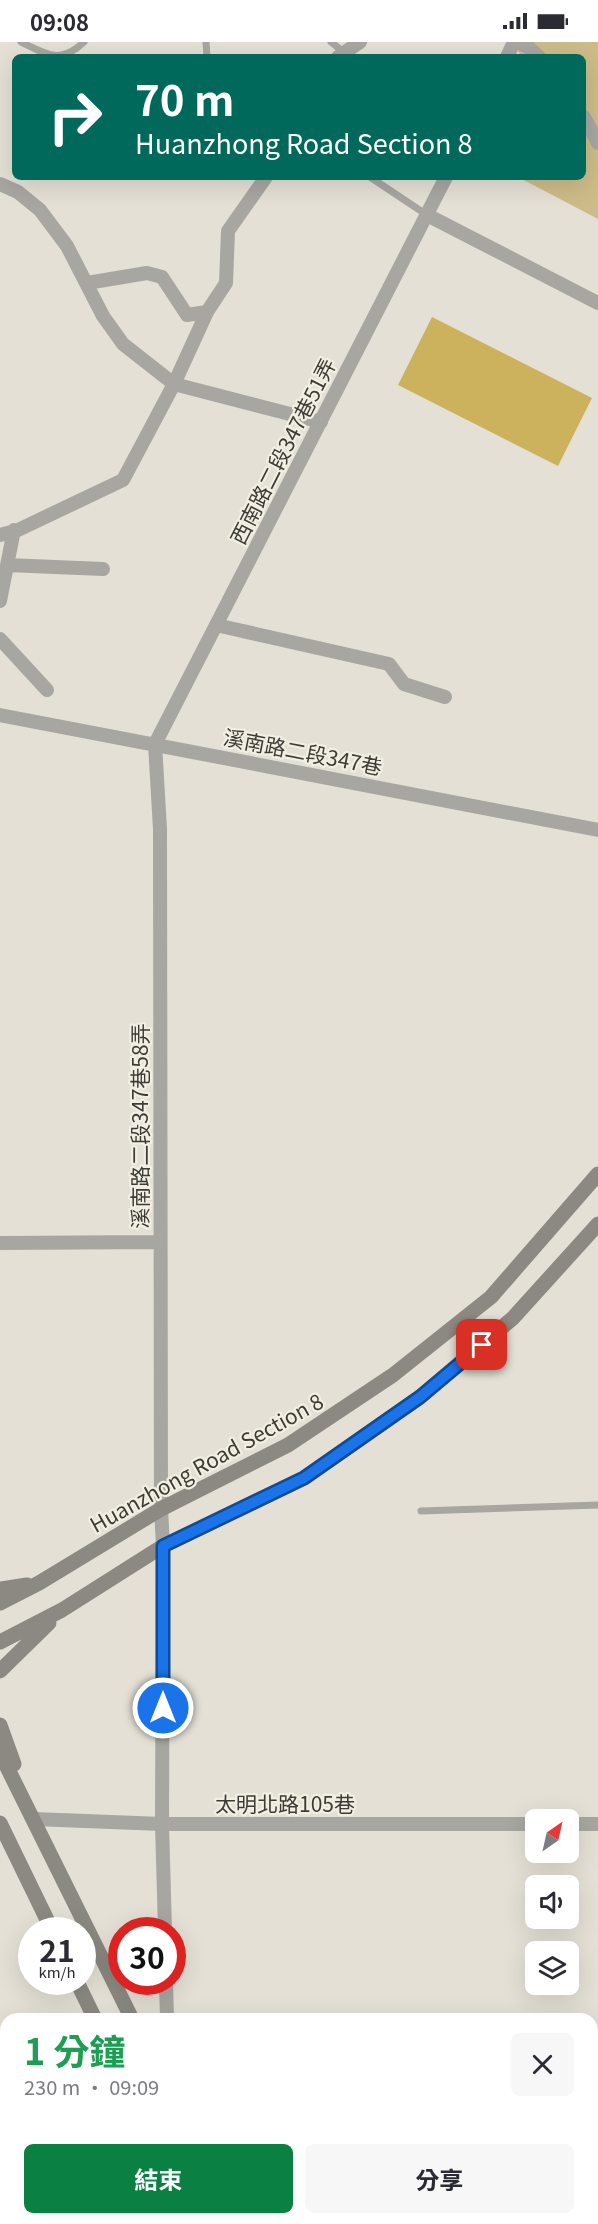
<!DOCTYPE html>
<html lang="zh-TW">
<head>
<meta charset="utf-8">
<style>
	:root { --surface:#fff; --page:#f7f7f7; --text:#2b2b33; --muted:#7c7c81; --accent:#0b8043 }
	body { margin:0; font-family:Georgia,"Noto Sans TC",serif; background:var(--page); color:var(--text); height:100vh; display:flex; flex-direction:column; font-size:22px; white-space:nowrap }
	* { box-sizing:border-box; margin:0 }
	p { font-size:20px; color:var(--muted) }
	.icon { flex:none; width:33px; height:33px; fill:none; stroke:currentColor; stroke-width:2; stroke-linecap:round; stroke-linejoin:round }
	.map { position:relative; flex:1; overflow:hidden }
	.drawer { position:absolute; left:0px; top:1971px; width:598px; height:212px; display:flex; flex-direction:column; background:var(--surface); border-radius:18px 18px 0 0; box-shadow:0 6px 24px #0002 }
	.drawer>* { flex:none }
	.guide { position:absolute; left:12px; top:12px; width:574px; height:126px; border-radius:9px; box-shadow:0 6px 24px #0002; background:#00695c; color:#fff; overflow:hidden }
	.needle { width:39px; rotate:34deg }
	.controls { position:absolute; left:525px; top:1767px; display:grid; gap:12px }
	.controls a { display:grid; place-items:center; width:54px; height:54px; border-radius:9px; background:var(--surface); box-shadow:0 6px 24px #0002; font-size:30px }
	.speed { position:absolute; left:18px; top:1875px; display:flex; gap:12px; font-size:30px; font-weight:700; text-align:center }
	.speed>* { display:grid; place-content:center; width:78px; height:78px; border-radius:50%; background:var(--surface); box-shadow:0 6px 24px #0002; line-height:1 }
	.speed small { font-size:15px; font-weight:400 }
	.speed .limit { border:9px solid #d22; background:#fff; color:#111 }
	.pin { position:absolute; display:grid; place-items:center; width:51px; height:51px; color:#fff; margin:-26px; border-radius:12px; box-shadow:0 3px 9px #0006 }
	.me { position:absolute; width:66px; margin:-33px; rotate:0deg; stroke-linejoin:round; filter:drop-shadow(0 0 4px #0008) }
	.turn { display:flex; align-items:center; gap:21px; height:126px; padding:0 24px; font-size:27px }
	.turn .icon { width:78px; height:78px; stroke-width:2.5 }
	.turn b { display:block; font-size:42px; line-height:51px }
	.round { display:grid; place-items:center; flex:none; width:63px; height:63px; border-radius:9px; background:var(--page) }
	.headline { display:flex; align-items:center; justify-content:space-between; height:102px; padding:0 24px }
	h1 { font-size:36px; font-weight:700; line-height:45px; color:#1e9e55 }
	.button { display:flex; gap:12px; margin-top:auto; padding:12px 24px }
	.button a { flex:1; height:69px; border-radius:9px; background:var(--accent); color:#fff; font-size:24px; font-weight:700; line-height:69px; text-align:center }
	.button a+a { background:var(--page); color:var(--text) }
	.status { display:flex; justify-content:space-between; align-items:center; height:42px; padding:0 30px; background:var(--surface); direction:ltr }
	.status svg { height:16px; fill:currentColor }
	.map>svg:first-child { display:block }
</style>
</head>
<body>
<div class="status"><b>09:08</b><svg viewBox="0 0 49 12"><path d="M0 12V9h3v3zM5 12V6h3v6zM10 12V3h3v9zM15 12V0h3v12zM26 1h20v11H26zM47 4h2v5h-2z"/></svg></div>
<div class="map">
<svg width="598" height="2182" viewBox="0 0 598 2182">
	<rect width="100%" height="100%" fill="#e4e0d5"/>
	<path fill="#cdbc89" d="M518 0H598V177L518 135H584V15H522L517 8Z"/>
	<path fill="#cdb25d" d="M432 275 592 356 558 424 398 343Z"/>
	<g fill="none" stroke-linecap="round" stroke-linejoin="round">
		<path stroke="#a7a6a1" stroke-width="7" d="M21 0C46 12 60 23 84 0
			M206 0 207 15
			M331 0 345 11
			M370 135 427 173
			M421 1469 598 1463
			M166 2182 169 2176"/>
		<path stroke="#a7a6a1" stroke-width="14" d="M518 0 528 5 539 15
			M338 15 360 0
			M507 15 514 0
			M584 75 598 101
			M0 142 18 150 40 168 67 204 103 274 123 302 174 342 321 380
			M427 173 598 261
			M87 241 147 231 162 235 187 273 207 270
			M0 493 18 488 123 438 174 342 207 270 226 241 228 189 266 135
			M7 523 103 527
			M0 559 14 488
			M216 583 389 622 404 642 445 655
			M0 597 47 648
			M0 673 598 788
			M0 1201 160 1200
			M34 1777 162 1782H536
			M568 1782H598
			M165 1888 162 1782 163 1504 161 1467 160 787 155 702 446 135
			M166 1940 167 1977"/>
		<path stroke="#8b8982" stroke-width="15" d="M0 1547 27 1543
			M0 1561 39 1541 161 1467 288 1403 393 1333 491 1255 598 1132
			M0 1600 62 1568 163 1504 304 1436 420 1355 513 1276 598 1182
			M0 1629 49 1581
			M0 1683 14 1722
			M0 1711 132 1977
			M0 1781 52 1888
			M77 1940 95 1977
			M210 2176 212 2182"/>
	</g>
	<g fill="none" stroke-linecap="round" stroke-linejoin="round">
		<g stroke="#114b97" stroke-width="15">
			<path id="route" d="M163 1666V1504L304 1436 420 1355 482 1303"/>
		</g>
		<use href="#route" stroke="#1a73e8" stroke-width="10"/>
	</g>
	<g text-anchor="middle" dominant-baseline="central" stroke-width="4.5" stroke-linejoin="round" paint-order="stroke">
		<g font-size="21" fill="#3d3b36" stroke="#f2eee2">
			<text transform="translate(282 409) rotate(-63)">西南路二段347巷51弄</text>
			<text transform="translate(303 709) rotate(11)">溪南路二段347巷</text>
			<text transform="translate(139 1084) rotate(-90)">溪南路二段347巷58弄</text>
			<text transform="translate(206 1420) rotate(-29)">Huanzhong Road Section 8</text>
			<text x="285" y="1761">太明北路105巷</text>
		</g>
	</g>
</svg>
<div class="controls">
<a><svg class="needle" viewBox="-14 -14 28 28"><path d="M0-13l5 13h-10z" fill="#e53935"/><path d="M0 13l5-13h-10z" fill="#7c7c81"/></svg></a>
<a><svg class="icon" aria-label="sound" viewBox="0 0 24 24"><path d="M4 9h4l5-4v14l-5-4H4zM17 9q2 3 0 6"/></svg></a>
<a><svg class="icon" aria-label="layers" viewBox="0 0 24 24"><path d="M12 4l9 5-9 5-9-5zM3 14l9 5 9-5"/></svg></a>
</div>
<div class="speed"><div>21<small>km/h</small></div><div class="limit">30</div></div>
<div class="pin" style="left:482px;top:1303px;background:#d93025"><svg class="icon" aria-label="arrive" viewBox="0 0 24 24"><path d="M6 21V4h12l-3 4 3 4H6"/></svg></div>
<svg class="me" style="left:163px;top:1666px" viewBox="-20 -20 40 40"><circle r="17" fill="#1a73e8" stroke="#fff" stroke-width="3"/><path d="M0-11L8 9 0 5-8 9z" fill="#fff"/></svg>
<div class="guide">
<div class="turn"><svg class="icon" aria-label="right" viewBox="0 0 24 24"><path d="M7 20v-9h11M14 6l5 5-5 5"/></svg><div><b>70 m</b>Huanzhong Road Section 8</div></div>
</div>
<section class="drawer">
<div class="headline"><div><h1>1 分鐘</h1><p>230 m · 09:09</p></div><a class="round"><svg class="icon" aria-label="close" viewBox="0 0 24 24"><path d="M6 6l12 12M18 6L6 18"/></svg></a></div>
<div class="button"><a>結束</a><a>分享</a></div>
</section>
</div>
</body>
</html>
